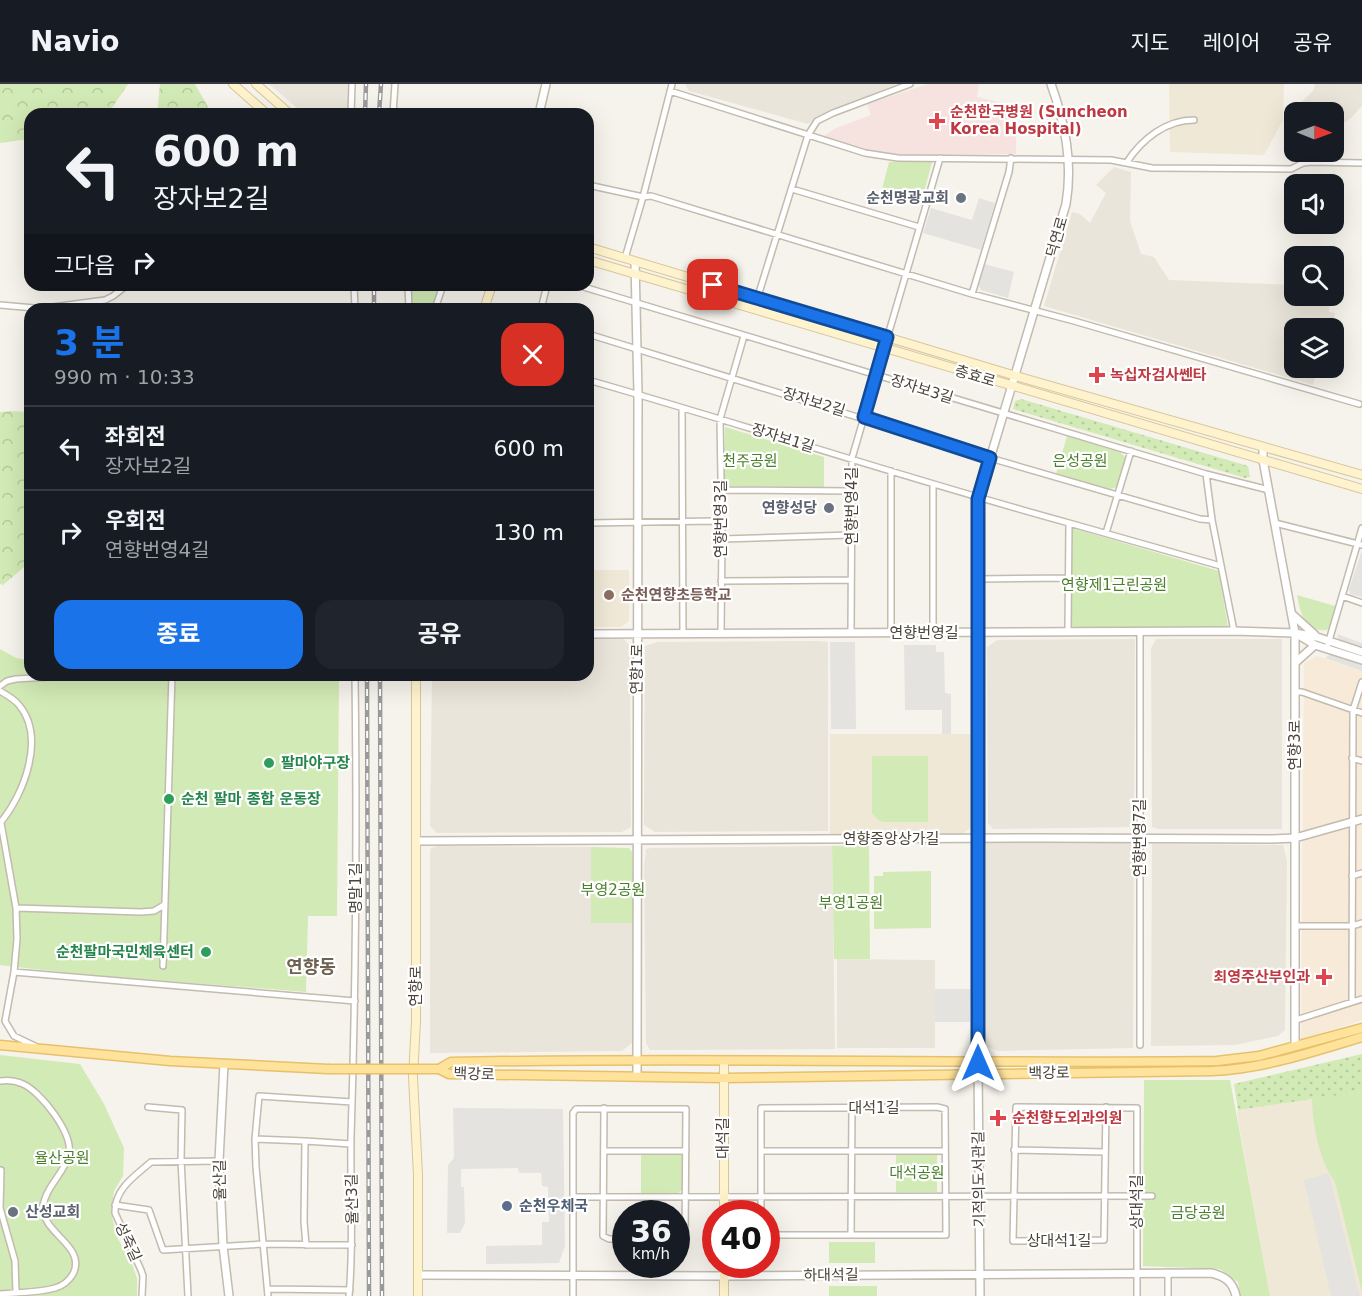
<!DOCTYPE html>
<html lang="ko">
<head>
<meta charset="utf-8">
<style>
	:root { --surface:#171b24; --page:#20242c; --text:#f1f3f6; --muted:#9ea1a6; --line:#363941; --accent:#1a73e8 }
	body { margin:0; font-family:"DejaVu Sans","Noto Sans KR",sans-serif; background:var(--page); color:var(--text); height:100vh; display:flex; flex-direction:column; font-size:22px; white-space:nowrap }
	* { box-sizing:border-box; margin:0 }
	p { font-size:20px; color:var(--muted) }
	.icon { flex:none; width:33px; height:33px; fill:none; stroke:currentColor; stroke-width:2; stroke-linecap:round; stroke-linejoin:round }
	.map { position:relative; flex:1; overflow:hidden }
	.drawer { position:absolute; left:24px; top:219px; width:570px; height:378px; display:flex; flex-direction:column; background:var(--surface); border-radius:18px; box-shadow:0 6px 24px #0002 }
	.drawer>* { flex:none }
	.hud { position:absolute; left:24px; top:24px; width:570px; height:183px; border-radius:18px; box-shadow:0 6px 24px #0002; background:#171b24; color:var(--text); overflow:hidden }
	.needle { width:39px; rotate:91deg }
	.fabs { position:absolute; left:1284px; top:18px; display:grid; gap:12px }
	.fabs a { display:grid; place-items:center; width:60px; height:60px; border-radius:12px; background:var(--surface); box-shadow:0 6px 24px #0002; font-size:30px }
	.speed { position:absolute; left:612px; top:1116px; display:flex; gap:12px; font-size:30px; font-weight:700; text-align:center }
	.speed>* { display:grid; place-content:center; width:78px; height:78px; border-radius:50%; background:var(--surface); box-shadow:0 6px 24px #0002; line-height:1 }
	.speed small { font-size:15px; font-weight:400 }
	.speed .limit { border:9px solid #d22; background:#fff; color:#111 }
	.pin { position:absolute; display:grid; place-items:center; width:51px; height:51px; color:#fff; margin:-26px; border-radius:12px; box-shadow:0 3px 9px #0006 }
	.me { position:absolute; width:66px; margin:-33px; rotate:0deg; stroke-linejoin:round; filter:drop-shadow(0 0 4px #0008) }
	.turn { display:flex; align-items:center; gap:21px; height:126px; padding:0 30px; font-size:27px }
	.turn .icon { width:78px; height:78px; stroke-width:2.5 }
	.turn b { display:block; font-size:42px; line-height:51px }
	.then { display:flex; align-items:center; height:57px; padding:0 30px; background:#0003; gap:12px; font-size:22px }
	.round { display:grid; place-items:center; flex:none; width:63px; height:63px; border-radius:18px; background:var(--page) }
	.head { display:flex; align-items:center; justify-content:space-between; height:102px; padding:0 30px }
	h1 { font-size:36px; font-weight:700; line-height:45px; color:var(--accent) }
	.action { display:flex; gap:12px; margin-top:auto; padding:12px 30px }
	.action a { flex:1; height:69px; border-radius:18px; background:var(--accent); color:#fff; font-size:24px; font-weight:700; line-height:69px; text-align:center }
	.action a+a { background:var(--page); color:var(--text) }
	ul { padding:0; list-style:none }
	li { display:flex; align-items:center; gap:18px; height:84px; padding:0 30px; border-top:2px solid var(--line) }
	li div { flex:1 }
	li b { display:block; font-size:22px }
	li em { font-style:normal }
	header { display:flex; align-items:center; gap:36px; box-sizing:border-box; height:84px; padding:0 30px; background:var(--surface); border-bottom:2px solid var(--line) }
	header strong { font-size:28px }
	nav { display:flex; gap:33px; margin-inline-start:auto; font-size:21px }
	.map>svg:first-child { display:block }
</style>
</head>
<body>
<header>
<strong>Navio</strong>
<nav><a>지도</a><a>레이어</a><a>공유</a></nav>
</header>
<div class="map">
<svg width="1362" height="1212" viewBox="0 0 1362 1212">
	<defs>
		<pattern id="grass-dots" width="8" height="8" patternUnits="userSpaceOnUse" patternTransform="scale(1.5)"><rect width="8" height="8" fill="#d2eab5"/><path d="M2 2h.1M6 6h.1" fill="none" stroke="#b6ca9c" stroke-width="1.8" stroke-linecap="round"/></pattern>
		<pattern id="forest-crowns" width="20" height="18" patternUnits="userSpaceOnUse" patternTransform="scale(1.5)"><rect width="20" height="18" fill="#d2eab5"/><path d="M2 6a3 3 0 1 1 6 0M12 15a3 3 0 1 1 6 0" fill="none" stroke="#b6ca9c"/></pattern>
	</defs>
	<rect width="100%" height="100%" fill="#f6f3ec"/>
	<path fill="#eae5da" d="M269 0H348V30H304Z
		M685 0H896L815 36 808 40 689 7Z
		M1315 0H1362V22L1351 34 1334 46V28H1294V47L1283 36 1313 7Z
		M1114 83 1131 88 1130 137 1141 170 1154 173 1169 196 1294 201V212H1330L1329 228 1335 229 1330 244H1294V284H1318L1313 301 1044 222 1072 128 1080 130 1090 139 1106 109 1096 101Z
		M588 555H624L630 562 631 743 622 748 437 749 430 742 432 591H588Z
		M1135 555 1134 743 993 745 988 739 987 563 997 556Z
		M1156 555H1282V745H1158L1152 743 1151 564Z
		M818 557 828 558V747L655 748 644 741 645 562 657 558Z
		M986 758H1134L1133 964 998 967 986 962Z
		M1152 760 1283 761 1287 777 1285 946 1278 952 1235 961 1151 962Z
		M438 762 591 763V839H635L633 958 622 967 430 969V769L431 764Z
		M832 762 835 965 650 966 646 959 644 784 646 765 651 764Z
		M837 875 935 876V964H837Z"/>
	<path fill="#f7ead8" d="M1317 572 1362 587V936L1301 956 1304 579Z"/>
	<path fill="#efe8d6" d="M1169 0H1284L1283 36 1264 71 1170 68Z
		M588 442H591V486H629V537L621 543H588Z
		M830 650H973V742L962 750 830 751Z
		M1362 1008V1212H1270L1237 1030 1238 1026Z"/>
	<path fill="#f6e3e0" d="M928 0H979L977 13 1003 19 1016 35V70L910 71 878 69 824 52 834 45 871 31 867 20Z"/>
	<path fill="url(#grass-dots)" d="M1021 315 1248 382 1250 393 1245 394 1013 325 1015 317Z
		M1362 970V1008L1238 1026 1234 1000Z"/>
	<path fill="url(#forest-crowns)" d="M0 0H128L108 30H30V57L22 56 0 59Z
		M160 0H195L212 30H157Z
		M11 327 30 328V478L3 501 0 500V328Z"/>
	<path fill="#d2eab5" d="M889 78H932L922 116 882 105Z
		M411 201H440L433 225H413Z
		M725 343 824 373V403L729 402 724 397Z
		M1067 352 1120 368 1127 375 1118 403 1110 405 1056 390Z
		M1072 444 1219 487 1228 544H1074L1070 539V445Z
		M1297 511 1335 522 1331 541 1327 546C1305 549 1300 528 1297 511Z
		M0 565 16 574 30 576V591H337L339 599 337 832H308L306 908C204 899 102 894 0 881Z
		M872 672H928V738H883L878 736 872 729Z
		M869 761 870 875H834L832 762Z
		M591 763 629 764 632 768 635 839H591Z
		M931 787V844L874 845V792H883V788Z
		M0 971 80 980 104 1020 124 1064 123 1092 114 1107 111 1129 118 1155 132 1180 137 1194V1212H0Z
		M1144 996H1230L1270 1212H1240L1238 1198 1220 1185 1143 1182Z
		M1362 1008V1208L1335 1098C1319 1075 1313 1044 1312 1015Z
		M641 1069 683 1070 682 1106 677 1110H641Z
		M896 1070H937V1108H896Z
		M829 1158H875V1179H829Z
		M829 1202H877V1212H829Z"/>
	<path fill="#e5e3e0" d="M979 114 995 119 981 166 923 149 931 124 972 136Z
		M984 180 1014 188 1008 214 981 206 978 200Z
		M1362 466V513L1350 510 1349 505Z
		M1337 550 1362 559V565L1339 557Z
		M830 558H855L856 645H831Z
		M904 561H936V568H944L945 609 951 610V650H942V626H905Z
		M1331 570 1362 581V587L1325 574Z
		M935 905H971L970 938H935Z
		M453 1024 563 1025 565 1162 559 1179 486 1180V1162L542 1161V1138H549L548 1103 542 1102 541 1089H519L518 1084 461 1085V1103H464L465 1139 460 1149H447L448 1081 454 1074Z
		M1329 1089 1360 1212H1331L1304 1096Z"/>
	<g fill="none" stroke-linecap="round" stroke-linejoin="round">
		<g stroke="#c2bbae" stroke-width="8">
			<path id="minor" d="M670 7 865 69 898 74 1111 76 1152 84 1291 85 1303 79 1311 78 1362 79
				M351 30 352 0
				M393 30 395 0
				M1127 78C1142 55 1166 36 1194 36
				M588 101 643 113 672 0
				M792 105 919 143
				M625 174 643 113 651 112 972 210 1074 237 1359 320
				M354 201 355 225
				M408 201 409 225
				M577 201 1206 390 1269 406
				M972 210 1009 88 1011 74
				M0 221 46 225
				M45 224 105 216 113 212 127 201
				M435 225 443 201
				M541 225 547 201
				M754 225 808 51 817 37 833 29 910 0
				M588 250 990 374 1200 435 1212 436
				M588 296C749 342 908 395 1069 439L1068 548
				M590 297V439
				M682 324 683 549
				M1206 390 1212 436 1234 547
				M933 400V549
				M721 406 852 407
				M588 439 713 437 722 439
				M1069 439 1221 482
				M1275 439 1362 461
				M1106 449 1131 367
				M722 455 851 451
				M978 495 1069 494
				M721 497 851 496
				M1342 512 1362 519
				M721 549 722 455 720 335 744 252
				M851 549 852 374 940 74
				M891 549V387
				M1328 560 1362 444
				M0 602 7 597 16 595 83 591
				M0 607C7 611 14 615 19 621 46 653 24 711 0 739
				M1295 608H1302L1362 629
				M1352 674 1362 677
				M1 739 16 824 141 828 154 827 164 821
				M1352 792 1362 789
				M1296 842H1352L1362 839
				M163 882 172 591
				M14 888 17 855 16 824
				M1352 918 1353 626 1362 598
				M1296 936 1362 915
				M1140 961V548
				M35 962 14 952 5 937 14 888 355 917
				M0 997C8 996 16 997 23 1000 41 1008 73 1049 69 1070 65 1089 45 1103 43 1123 42 1150 87 1162 73 1190 69 1197 62 1202 55 1204 38 1209 18 1208 0 1210
				M148 1023 182 1026 181 1076 188 1212
				M1106 1023 1104 1156 1013 1157 1016 1023 1137 1024V1212
				M604 1024 603 1152 609 1155H626
				M255 1055 305 1057
				M1014 1066 1105 1068
				M604 1067H686
				M761 1067H945
				M1 1086 0 1124 15 1177 16 1208
				M573 1113 1152 1112
				M115 1121 149 1126 163 1166 263 1160 352 1161
				M761 1130V1024L937 1023 945 1025 946 1151H766
				M851 1151 852 1024
				M306 1161 304 1138 305 1057 351 1060
				M1168 1188V1212
				M268 1205 350 1206
				M142 1212 143 1192 141 1186 115 1129C114 1105 135 1092 151 1078L219 1077
				M268 1212 256 1083 255 1055 259 1012 352 1018
				M349 1212C354 1159 350 1106 351 1053 356 899 357 745 355 591
				M573 1212V1029L576 1025H686L685 1154 676 1156"/>
		</g>
		<g stroke="#c2bbae" stroke-width="10">
			<path id="tertiary" d="M539 30 546 0
				M635 178 638 310 637 992
				M1263 363V376L1295 549V961
				M1293 531 1315 551
				M588 550 1234 547 1295 549 1317 553 1362 568
				M1300 552 1315 561 1362 576
				M1295 579 1315 561
				M417 757 1042 754 1272 755 1295 754 1362 735
				M224 980 219 1077 223 1162 229 1212
				M418 1191 724 1192 1211 1189C1225 1192 1233 1198 1236 1212
				M980 1212 978 979V415L1066 120C1073 78 1065 39 1051 0"/>
		</g>
		<g stroke="#d6c79b" stroke-width="10">
			<path id="secondary" d="M233 0 267 30
				M256 0 290 30
				M588 163 1016 292 1362 391
				M588 176 1362 405
				M484 225 492 201
				M416 591V937L413 993 418 1091V1212
				M724 978V1130
				M724 1180V1212"/>
		</g>
		<g stroke="#e6c16a" stroke-width="11">
			<path id="primary" d="M1362 944 1259 972 1217 977C962 980 706 973 451 978L439 985 449 990 723 994 1211 987C1263 985 1312 968 1362 953
				M0 961 170 977 328 985"/>
		</g>
		<use href="#minor" stroke="#fff" stroke-width="5"/>
		<use href="#tertiary" stroke="#fff" stroke-width="7"/>
		<use href="#secondary" stroke="#fff3cd" stroke-width="8"/>
		<use href="#primary" stroke="#ffe39c" stroke-width="8"/>
		<g stroke="#9a9a9a" stroke-width="4.5">
			<path id="rail" d="M365 30 366 0
				M379 30 381 0
				M374 225V201
				M367 591 369 1212
				M380 591 382 1212"/>
		</g>
		<use href="#rail" stroke="#fff" stroke-width="2" stroke-dasharray="7" stroke-linecap="butt"/>
		<g stroke="#e6c16a" stroke-width="11" stroke-linecap="butt">
			<path id="primary-bridge" d="M328 985H439"/>
		</g>
		<use href="#primary-bridge" stroke="#ffe39c" stroke-width="8"/>
	</g>
	<g fill="none" stroke-linecap="round" stroke-linejoin="round">
		<g stroke="#114b97" stroke-width="15">
			<path id="route" d="M713 201 887 253 864 333 990 374 978 415V979"/>
		</g>
		<use href="#route" stroke="#1a73e8" stroke-width="10"/>
	</g>
	<g fill="#e0444e" stroke="#fff" stroke-width="2">
		<path d="M934 28h6v6h6v6h-6v6h-6v-6h-6v-6h6z"/>
		<path d="M1094 282h6v6h6v6h-6v6h-6v-6h-6v-6h6z"/>
		<path d="M1321 884h6v6h6v6h-6v6h-6v-6h-6v-6h6z"/>
		<path d="M995 1025h6v6h6v6h-6v6h-6v-6h-6v-6h6z"/>
	</g>
	<g fill="#6b7280" stroke="#fff" stroke-width="2">
		<circle cx="961" cy="114" r="6"/>
		<circle cx="829" cy="424" r="6"/>
		<circle cx="13" cy="1128" r="6"/>
	</g>
	<circle fill="#8d6e63" stroke="#fff" stroke-width="2" cx="609" cy="511" r="6"/>
	<g fill="#2e9e5b" stroke="#fff" stroke-width="2">
		<circle cx="269" cy="679" r="6"/>
		<circle cx="169" cy="715" r="6"/>
		<circle cx="206" cy="868" r="6"/>
	</g>
	<circle fill="#5c6f8a" stroke="#fff" stroke-width="2" cx="507" cy="1122" r="6"/>
	<g text-anchor="middle" dominant-baseline="central" stroke-width="4.5" stroke-linejoin="round" paint-order="stroke">
		<g font-size="15" font-weight="bold" fill="#be3a42" stroke="#fff" text-anchor="start">
			<text x="950" y="28">순천한국병원 (Suncheon<tspan x="950" dy="17">Korea Hospital)</tspan></text>
			<text x="1110" y="291">녹십자검사쎈타</text>
			<text x="1310" y="893" text-anchor="end">최영주산부인과</text>
			<text x="1012" y="1034">순천향도외과의원</text>
		</g>
		<g font-size="15" font-weight="bold" fill="#5b616d" stroke="#fff" text-anchor="end">
			<text x="949" y="114">순천명광교회</text>
			<text x="817" y="424">연향성당</text>
			<text x="25" y="1128" text-anchor="start">산성교회</text>
		</g>
		<g font-size="15" fill="#4b4439" stroke="#fff">
			<text transform="translate(1057 153) rotate(-74)">덕연로</text>
			<text transform="translate(975 292) rotate(17)">충효로</text>
			<text transform="translate(922 305) rotate(17)">장자보3길</text>
			<text transform="translate(814 318) rotate(17)">장자보2길</text>
			<text transform="translate(783 354) rotate(17)">장자보1길</text>
			<text transform="translate(852 422) rotate(-90)">연향번영4길</text>
			<text transform="translate(721 435) rotate(-90)">연향번영3길</text>
			<text x="924" y="549">연향번영길</text>
			<text transform="translate(637 585) rotate(-89)">연향1로</text>
			<text transform="translate(1295 661) rotate(-90)">연향3로</text>
			<text transform="translate(1140 754) rotate(-90)">연향번영7길</text>
			<text x="891" y="755">연향중앙상가길</text>
			<text transform="translate(356 804) rotate(-90)">명말1길</text>
			<text transform="translate(416 902) rotate(-90)">연향로</text>
			<text transform="translate(1049 989) rotate(-1)">백강로</text>
			<text transform="translate(474 990) rotate(2)">백강로</text>
			<text x="874" y="1024">대석1길</text>
			<text transform="translate(723 1054) rotate(-90)">대석길</text>
			<text transform="translate(979 1095) rotate(-91)">기적의도서관길</text>
			<text transform="translate(220 1096) rotate(-91)">율산길</text>
			<text transform="translate(352 1115) rotate(-91)">율산3길</text>
			<text transform="translate(1137 1118) rotate(-90)">상대석길</text>
			<text x="1059" y="1157">상대석1길</text>
			<text transform="translate(128 1158) rotate(65)">성죽길</text>
			<text transform="translate(831 1191) rotate(-1)">하대석길</text>
		</g>
		<g font-size="15" fill="#4a7f2a" stroke="#fff">
			<text x="750" y="377">천주공원</text>
			<text x="1080" y="377">은성공원</text>
			<text x="1114" y="501">연향제1근린공원</text>
			<text x="613" y="806">부영2공원</text>
			<text x="851" y="819">부영1공원</text>
			<text x="62" y="1074">율산공원</text>
			<text x="917" y="1089">대석공원</text>
			<text x="1198" y="1129">금당공원</text>
		</g>
		<g font-size="15" font-weight="bold" fill="#785e54" stroke="#fff" text-anchor="start">
			<text x="621" y="511">순천연향초등학교</text>
		</g>
		<g font-size="15" font-weight="bold" fill="#27864d" stroke="#fff" text-anchor="start">
			<text x="281" y="679">팔마야구장</text>
			<text x="181" y="715">순천 팔마 종합 운동장</text>
			<text x="194" y="868" text-anchor="end">순천팔마국민체육센터</text>
		</g>
		<g font-size="15" font-weight="bold" fill="#4e5e75" stroke="#fff" text-anchor="start">
			<text x="519" y="1122">순천우체국</text>
		</g>
		<g font-size="18" font-weight="bold" fill="#6e6250" stroke="#fff">
			<text x="311" y="882">연향동</text>
		</g>
	</g>
</svg>
<div class="fabs">
<a><svg class="needle" viewBox="-14 -14 28 28"><path d="M0-13l5 13h-10z" fill="#e53935"/><path d="M0 13l5-13h-10z" fill="#9ea1a6"/></svg></a>
<a><svg class="icon" aria-label="sound" viewBox="0 0 24 24"><path d="M4 9h4l5-4v14l-5-4H4zM17 9q2 3 0 6"/></svg></a>
<a><svg class="icon" aria-label="search" viewBox="0 0 24 24"><circle cx="10" cy="10" r="6"/><path d="M15 15l6 6"/></svg></a>
<a><svg class="icon" aria-label="layers" viewBox="0 0 24 24"><path d="M12 4l9 5-9 5-9-5zM3 14l9 5 9-5"/></svg></a>
</div>
<div class="speed"><div>36<small>km/h</small></div><div class="limit">40</div></div>
<div class="pin" style="left:713px;top:201px;background:#d93025"><svg class="icon" aria-label="arrive" viewBox="0 0 24 24"><path d="M6 21V4h12l-3 4 3 4H6"/></svg></div>
<svg class="me" style="left:978px;top:979px" viewBox="-20 -20 40 40"><path d="M0-17L14 15 0 8-14 15z" fill="#1a73e8" stroke="#fff" stroke-width="4"/></svg>
<div class="hud">
<div class="turn"><svg class="icon" aria-label="left" viewBox="0 0 24 24"><path d="M17 20v-9H6M10 6l-5 5 5 5"/></svg><div><b>600 m</b>장자보2길</div></div>
<div class="then">그다음<svg class="icon" aria-label="right" viewBox="0 0 24 24"><path d="M7 20v-9h11M14 6l5 5-5 5"/></svg></div>
</div>
<section class="drawer">
<div class="head"><div><h1>3 분</h1><p>990 m · 10:33</p></div><a class="round" style="background:#d93025;color:#fff"><svg class="icon" aria-label="close" viewBox="0 0 24 24"><path d="M6 6l12 12M18 6L6 18"/></svg></a></div>
<ul>
<li><svg class="icon" aria-label="left" viewBox="0 0 24 24"><path d="M17 20v-9H6M10 6l-5 5 5 5"/></svg><div><b>좌회전</b><p>장자보2길</p></div><em>600 m</em></li>
<li><svg class="icon" aria-label="right" viewBox="0 0 24 24"><path d="M7 20v-9h11M14 6l5 5-5 5"/></svg><div><b>우회전</b><p>연향번영4길</p></div><em>130 m</em></li>
</ul>
<div class="action"><a>종료</a><a>공유</a></div>
</section>
</div>
</body>
</html>
